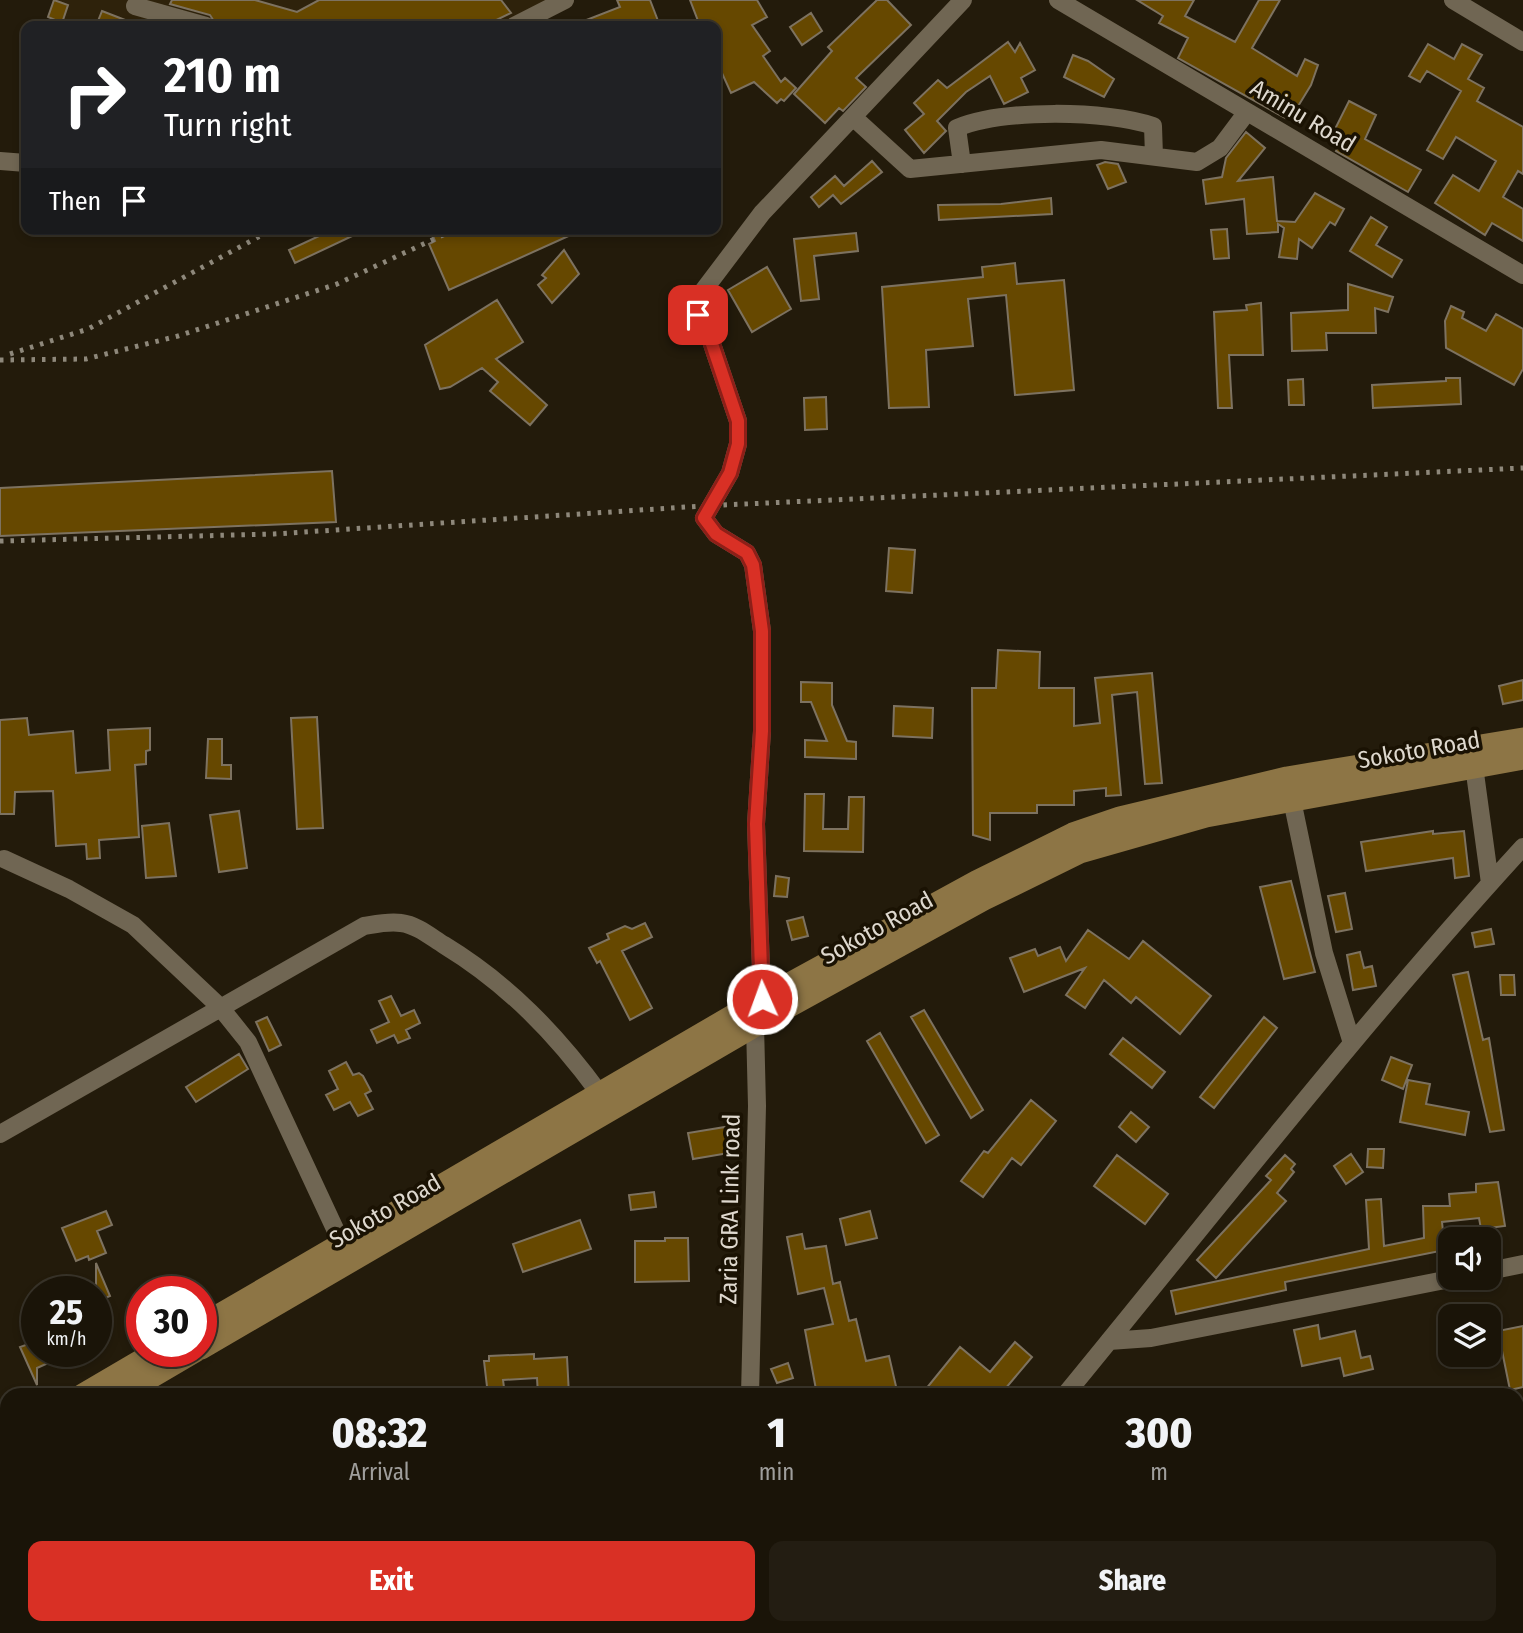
<!DOCTYPE html>
<html lang="en">
<head>
<meta charset="utf-8">
<style>
	:root { --surface:#1a1408; --page:#231d12; --text:#f1f3f6; --muted:#9f9e9c; --line:#383329; --accent:#d93025 }
	body { margin:0; font-family:"Fira Sans Condensed",sans-serif; background:var(--page); color:var(--text); height:100vh; display:flex; flex-direction:column; font-size:26px; white-space:nowrap }
	* { box-sizing:border-box; margin:0 }
	p { font-size:23px; color:var(--muted) }
	.icon { flex:none; width:38px; height:38px; fill:none; stroke:currentColor; stroke-width:2; stroke-linecap:round; stroke-linejoin:round }
	.map { position:relative; flex:1; overflow:hidden }
	.drawer { position:absolute; left:0px; top:1388px; width:1524px; height:247px; display:flex; flex-direction:column; background:var(--surface); border-radius:21px 21px 0 0; box-shadow:0 4px 10px #0003,0 0 0 2px var(--line) }
	.drawer>* { flex:none }
	.guide { position:absolute; left:21px; top:21px; width:700px; height:214px; border-radius:14px; box-shadow:0 4px 10px #0003,0 0 0 2px var(--line); background:#202124; color:#fff; overflow:hidden }
	.fabs { position:absolute; left:1438px; top:1227px; display:grid; gap:14px }
	.fabs a { display:grid; place-items:center; width:63px; height:63px; border-radius:14px; background:var(--surface); box-shadow:0 4px 10px #0003,0 0 0 2px var(--line); font-size:35px }
	.speed { position:absolute; left:21px; top:1276px; display:flex; gap:14px; font-size:35px; font-weight:700; text-align:center }
	.speed>* { display:grid; place-content:center; width:91px; height:91px; border-radius:50%; background:var(--surface); box-shadow:0 4px 10px #0003,0 0 0 2px var(--line); line-height:1 }
	.speed small { font-size:18px; font-weight:400 }
	.speed .limit { border:10px solid #d22; background:#fff; color:#111 }
	.pin { position:absolute; display:grid; place-items:center; width:60px; height:60px; color:#fff; margin:-30px; border-radius:14px; box-shadow:0 4px 10px #0006 }
	.me { position:absolute; width:77px; margin:-38px; rotate:358deg; stroke-linejoin:round; filter:drop-shadow(0 0 5px #0008) }
	.turn { display:flex; align-items:center; gap:24px; height:147px; padding:0 28px; font-size:32px }
	.turn .icon { width:91px; height:91px; stroke-width:2.5 }
	.turn b { display:block; font-size:49px; line-height:60px }
	.then { display:flex; align-items:center; height:66px; padding:0 28px; background:#0003; gap:14px; font-size:26px }
	.eta { display:flex; justify-content:space-evenly; align-items:center; height:119px; text-align:center }
	.eta b { font-size:42px; font-weight:800; line-height:49px }
	.cta { display:flex; gap:14px; margin-top:auto; padding:14px 28px }
	.cta a { flex:1; height:80px; border-radius:14px; background:var(--accent); color:#fff; font-size:28px; font-weight:800; line-height:80px; text-align:center }
	.cta a+a { background:var(--page); color:var(--text) }
	.map>svg:first-child { display:block }
</style>
</head>
<body>
<div class="map">
<svg width="1523" height="1633" viewBox="0 0 1523 1633">
	<rect width="100%" height="100%" fill="#231b0b"/>
	<path fill="#2e220b" d="M52 0H563L512 26H59Z"/>
	<path fill="#3c2b08" d="M7 1477V1628H190L193 1633H0V1481Z"/>
	<path fill="#664800" stroke="#7d7260" stroke-width="2" d="M54 0 68 5 62 23 48 17Z
		M172 0H255L297 12 319 0H501L511 13 484 26H217L210 15 170 4Z
		M617 0H650L660 26H571L620 7Z
		M690 0H757L767 17 752 25 770 51 763 56 781 82 785 78 796 88 784 101 781 99 777 103 754 82 731 93 716 60V26H700Z
		M877 0H887L911 25 856 78 866 87 843 111 839 108 825 123 794 94 832 51 828 47Z
		M1137 0H1194L1185 16 1235 42 1259 0H1280L1252 48 1297 76 1305 59 1318 65 1311 85 1297 108 1292 105 1285 118 1178 58 1188 38 1159 23 1163 16Z
		M102 11 138 25V26H96Z
		M811 13 822 31 802 45 790 27Z
		M1008 42 1015 52 1020 43 1035 70 1021 78 1028 92 1004 104 990 76 966 92 937 121 946 131 924 153 905 130 924 114 914 103 938 80 947 88Z
		M1428 44 1454 59 1462 44 1482 55 1468 79 1484 88 1477 101 1523 127V174L1518 171 1503 197 1523 209V241L1492 223 1485 235 1435 203 1453 175 1479 191 1496 161 1456 137 1443 159 1427 150 1461 91 1427 71 1420 82 1409 76Z
		M1073 55 1088 61 1114 79 1104 97 1064 77Z
		M1349 101 1376 115 1365 139 1421 170 1408 192 1336 151 1343 138 1333 133Z
		M1246 132 1265 148 1238 181 1273 177 1277 221 1295 222 1315 193 1344 209 1335 225 1330 222 1312 248 1299 239 1297 259 1279 257 1284 228 1278 224V232L1247 234 1244 199 1206 204 1203 180 1222 177 1226 158Z
		M872 161 882 172 841 204 833 195 819 207 811 197 835 176 844 186Z
		M1105 162 1118 164 1126 182 1108 189 1097 165Z
		M1051 198 1052 214 939 220 938 205 1001 204Z
		M1371 217 1387 227 1376 245 1402 260 1392 277 1350 251Z
		M334 229H367L295 263 289 250Z
		M430 229H584L449 290 429 244 435 241Z
		M1227 229 1229 258 1214 259 1211 230Z
		M856 233 858 251 814 256 819 299 801 301 794 239Z
		M564 250 579 274 552 303 538 285 546 278 542 275Z
		M1015 263 1017 284 1064 280 1074 390 1015 395 1006 295 968 299 973 346 926 350 929 407 889 408 882 287 983 277 982 267Z
		M767 267 791 309 752 332 728 290Z
		M1348 284 1393 297 1388 312 1375 308 1376 333H1326L1327 350 1292 351 1291 313 1348 310Z
		M497 300 523 342 496 359 547 405 530 425 490 391 498 382 482 368 450 387 440 389 425 345Z
		M1261 303 1263 355H1229L1232 408H1218L1214 312 1247 310 1246 305Z
		M1451 306 1464 312 1462 318 1486 331 1496 314 1523 329V369L1514 385 1446 348 1445 321Z
		M1446 378H1460L1461 404 1373 408 1372 385 1446 381Z
		M1303 379 1304 405H1289L1288 380Z
		M826 397 827 429 805 430 804 398Z
		M332 471 336 522 0 536V488Z
		M889 548 915 550 912 593 886 591Z
		M998 650 1040 652 1039 688H1074V726L1100 723 1095 678 1152 673 1162 783 1145 784 1137 692 1112 695 1121 795 1106 796V788L1074 791V805H1037V813H990V840L973 835 972 688H996Z
		M1523 680V700L1503 704 1499 686Z
		M801 682 832 683V705L847 741 856 742V759L805 757V740L827 741 811 702H801Z
		M894 706 933 708 932 738 893 736Z
		M317 717 323 828 297 829 291 718Z
		M27 718 29 735 73 731 76 773 110 770 108 730 150 728V750L146 751V764L135 765 139 837 99 840 100 858 87 859 86 844 56 846 53 791 15 792 14 814H0V720Z
		M208 739H222V765H231V779L206 778Z
		M805 794H824L823 829H848L849 797H864L863 852 804 851Z
		M239 811 247 868 219 872 210 815Z
		M169 823 176 876 146 878 142 826Z
		M1433 831V834L1464 831 1469 876 1455 878 1453 858 1366 871 1361 842Z
		M776 876 789 878 787 897 774 896Z
		M1291 881 1315 972 1284 979 1260 887Z
		M1345 893 1352 929 1336 932 1328 896Z
		M803 917 808 936 792 940 787 921Z
		M645 923 652 937 622 951 652 1008 630 1020 600 961 597 963 589 948 609 939 607 934 625 926 632 929Z
		M1491 929 1494 944 1475 947 1472 933Z
		M1088 930 1129 959 1143 941 1211 996 1180 1034 1136 997 1131 1003 1104 980 1085 1008 1066 995 1085 968 1024 992 1010 958 1035 949 1038 956 1060 947 1066 961Z
		M1360 952 1364 968 1372 966 1376 986 1353 990 1347 955Z
		M1468 972 1483 1040 1489 1038 1504 1130 1490 1132 1453 975Z
		M1500 975H1514L1515 995H1501Z
		M391 996 401 1016 414 1010 420 1023 406 1030 410 1038 398 1043 394 1035 377 1043 371 1030 389 1022 379 1001Z
		M924 1010 983 1110 971 1118 911 1017Z
		M267 1017 281 1045 269 1051 256 1022Z
		M1264 1017 1277 1028 1214 1108 1200 1097Z
		M880 1033 939 1135 926 1143 867 1041Z
		M1123 1038 1165 1072 1152 1088 1110 1054Z
		M239 1054 248 1069 196 1102 186 1087Z
		M1391 1057 1412 1065 1403 1089 1382 1080Z
		M346 1062 353 1075 359 1073 363 1076 371 1091 365 1094 373 1109 358 1116 350 1102 334 1110 326 1095 338 1089 329 1071Z
		M1408 1080 1430 1084 1426 1104 1469 1112 1465 1135 1400 1122Z
		M1031 1100 1056 1121 1021 1165 1012 1158 983 1197 961 1181 984 1151 988 1153Z
		M1131 1112 1149 1127 1136 1142 1119 1127Z
		M725 1127 729 1153 693 1159 688 1133Z
		M1368 1149H1384L1383 1168 1367 1167Z
		M1351 1154 1363 1172 1346 1184 1334 1166Z
		M1117 1155 1168 1194 1145 1224 1094 1186Z
		M1285 1155 1295 1164 1291 1169 1294 1172 1277 1193 1286 1201 1216 1278 1197 1260 1271 1180 1266 1176Z
		M1498 1182 1505 1226 1481 1229 1479 1218 1442 1222 1445 1250 1285 1282 1286 1290 1176 1314 1171 1291 1369 1249 1366 1200 1381 1199 1384 1246 1424 1238 1423 1206H1450L1449 1194 1476 1192V1184Z
		M654 1192 656 1207 631 1210 629 1195Z
		M106 1211 112 1225 97 1231 106 1253 89 1260 88 1256 76 1261 62 1228Z
		M870 1211 877 1238 846 1245 840 1219Z
		M580 1220 591 1249 523 1272 513 1244Z
		M802 1234 805 1249 826 1246 833 1284 840 1282 849 1321 856 1319 866 1361 889 1356 898 1395H817L805 1330 833 1324 824 1288 798 1294 787 1237Z
		M665 1238H688L689 1281 635 1282V1241H665Z
		M96 1263 110 1296 96 1302Z
		M1318 1325 1320 1339 1355 1331 1361 1358 1370 1356 1373 1369 1344 1376 1340 1358 1302 1366 1294 1330Z
		M1523 1326V1387L1510 1390 1498 1331Z
		M37 1341V1351H51L55 1360 37 1368V1385L20 1347Z
		M1015 1342 1032 1357 1000 1395H921L960 1347 990 1372Z
		M534 1354V1359L567 1357 569 1395H538L537 1378 503 1380 505 1395H488L484 1361H489V1356Z
		M788 1363 793 1378 777 1383 771 1369Z"/>
	<g fill="none" stroke-linecap="round" stroke-linejoin="round">
		<path stroke="#706653" stroke-width="18" d="M1058 0 1523 275
			M1453 0 1523 42
			M135 6 206 26
			M514 26 565 0
			M853 117 910 169 1101 150 1197 162 1220 148 1247 112
			M0 161 26 163
			M962 164 957 128C1002 109 1107 110 1153 126L1154 156
			M1474 766 1490 883
			M1292 800 1324 953 1352 1043
			M4 859 69 889 133 925 220 1007 248 1042 342 1244
			M762 999 756 824 762 731V631L753 565 747 553 716 534 704 518 730 473 738 444V421L710 338 700 324 697 299 762 213 963 0
			M0 1134 364 926C376 924 389 921 401 923 417 925 431 937 444 945 508 984 556 1034 600 1094
			M1489 1271 1523 1264
			M1109 1341 1151 1338 1455 1278
			M750 1395 757 1106 755 1025
			M1065 1395C1216 1211 1362 1023 1523 847
			M1172 1628 1181 1633
			M744 1633V1628
			M873 1633 877 1628"/>
		<path stroke="#8d7545" stroke-width="23" d="M201 1326 762 999 976 882 1073 834 1120 818 1287 778 1523 739
			M201 1348 771 1016 984 899 1080 852 1206 816 1523 758
			M83 1395 158 1351
			M120 1395 195 1351
			M0 1443 7 1439
			M0 1465 7 1461"/>
		<path stroke="#8e887b" stroke-width="5" stroke-dasharray="3.5 7" stroke-linecap="butt" d="M10 354 88 329 273 229
			M0 360 86 359 178 336 337 284 456 229
			M0 541 274 534 702 506 1523 468"/>
	</g>
	<g fill="none" stroke-linecap="round" stroke-linejoin="round">
		<g stroke="#8d1f18" stroke-width="18">
			<path id="route" d="M698 315 710 338 738 421V444L730 473 704 518 716 534 747 553 753 565 762 631V731L756 824 762 999"/>
		</g>
		<use href="#route" stroke="#d93025" stroke-width="12"/>
	</g>
	<g text-anchor="middle" dominant-baseline="central" stroke-width="7" stroke-linejoin="round" paint-order="stroke">
		<g font-size="24" fill="#ded8ce" stroke="#1a1203">
			<text transform="translate(1303 116) rotate(31)">Aminu Road</text>
			<text transform="translate(1419 750) rotate(-10)">Sokoto Road</text>
			<text transform="translate(877 928) rotate(-29)">Sokoto Road</text>
			<text transform="translate(730 1209) rotate(-89)">Zaria GRA Link road</text>
			<text transform="translate(385 1211) rotate(-30)">Sokoto Road</text>
		</g>
	</g>
</svg>
<div class="fabs">
<a><svg class="icon" aria-label="sound" viewBox="0 0 24 24"><path d="M4 9h4l5-4v14l-5-4H4zM17 9q2 3 0 6"/></svg></a>
<a><svg class="icon" aria-label="layers" viewBox="0 0 24 24"><path d="M12 4l9 5-9 5-9-5zM3 14l9 5 9-5"/></svg></a>
</div>
<div class="speed"><div>25<small>km/h</small></div><div class="limit">30</div></div>
<div class="pin" style="left:698px;top:315px;background:#d93025"><svg class="icon" aria-label="arrive" viewBox="0 0 24 24"><path d="M6 21V4h12l-3 4 3 4H6"/></svg></div>
<svg class="me" style="left:762px;top:999px" viewBox="-20 -20 40 40"><circle r="17" fill="#d93025" stroke="#fff" stroke-width="3"/><path d="M0-11L8 9 0 5-8 9z" fill="#fff"/></svg>
<div class="guide">
<div class="turn"><svg class="icon" aria-label="right" viewBox="0 0 24 24"><path d="M7 20v-9h11M14 6l5 5-5 5"/></svg><div><b>210 m</b>Turn right</div></div>
<div class="then">Then<svg class="icon" aria-label="arrive" viewBox="0 0 24 24"><path d="M6 21V4h12l-3 4 3 4H6"/></svg></div>
</div>
<section class="drawer">
<div class="eta">
<div><b>08:32</b><p>Arrival</p></div>
<div><b>1</b><p>min</p></div>
<div><b>300</b><p>m</p></div>
</div>
<div class="cta"><a>Exit</a><a>Share</a></div>
</section>
</div>
</body>
</html>
